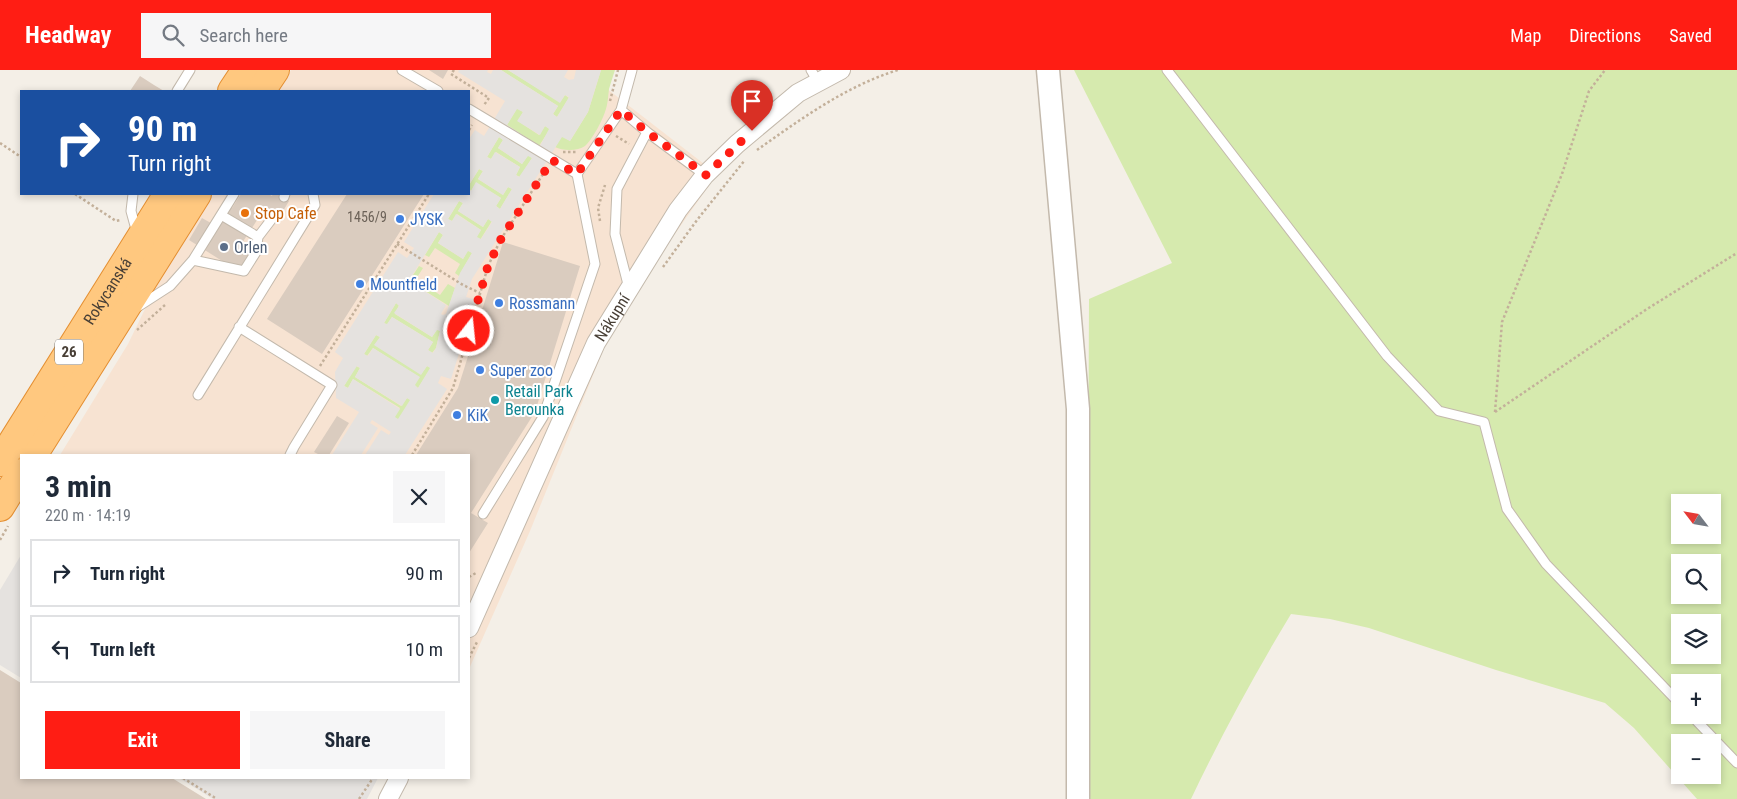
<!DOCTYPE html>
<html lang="en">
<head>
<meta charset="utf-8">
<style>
	:root { --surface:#fff; --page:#f6f6f7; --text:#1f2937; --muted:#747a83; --line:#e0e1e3; --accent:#ff1d14 }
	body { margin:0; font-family:"Roboto Condensed",sans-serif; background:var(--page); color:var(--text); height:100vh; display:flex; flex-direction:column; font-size:19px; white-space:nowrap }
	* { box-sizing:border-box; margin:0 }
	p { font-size:16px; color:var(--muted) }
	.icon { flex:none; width:28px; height:28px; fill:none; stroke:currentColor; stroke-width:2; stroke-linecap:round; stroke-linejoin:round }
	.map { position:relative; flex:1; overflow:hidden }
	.sheet { position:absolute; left:20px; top:384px; width:450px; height:325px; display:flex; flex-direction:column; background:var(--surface); border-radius:0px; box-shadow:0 2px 8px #0003 }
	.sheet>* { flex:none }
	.hud { position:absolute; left:20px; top:20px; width:450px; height:105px; border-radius:0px; box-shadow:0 2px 8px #0003; background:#1a4fa0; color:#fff; overflow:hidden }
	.needle { width:32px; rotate:301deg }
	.buttons { position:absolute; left:1671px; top:424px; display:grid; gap:10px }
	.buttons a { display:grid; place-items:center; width:50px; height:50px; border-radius:0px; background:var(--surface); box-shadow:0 2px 8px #0003; font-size:25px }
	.pin { position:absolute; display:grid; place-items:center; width:42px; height:42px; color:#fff; margin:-51px -21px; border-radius:50% 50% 50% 0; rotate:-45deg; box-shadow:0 0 5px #0007 }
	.pin .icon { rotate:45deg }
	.me { position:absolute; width:55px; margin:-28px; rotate:16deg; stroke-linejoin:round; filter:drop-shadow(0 0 4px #0008) }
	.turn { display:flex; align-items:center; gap:18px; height:105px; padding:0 25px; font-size:22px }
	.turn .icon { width:65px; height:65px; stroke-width:2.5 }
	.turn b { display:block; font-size:35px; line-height:42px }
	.round { display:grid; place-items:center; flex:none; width:52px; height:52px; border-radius:0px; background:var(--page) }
	.headline { display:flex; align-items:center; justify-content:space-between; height:85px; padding:0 25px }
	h1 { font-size:30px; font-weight:700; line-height:38px }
	.button { display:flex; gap:10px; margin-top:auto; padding:10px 25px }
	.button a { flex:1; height:58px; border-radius:0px; background:var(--accent); color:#fff; font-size:20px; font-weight:700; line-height:58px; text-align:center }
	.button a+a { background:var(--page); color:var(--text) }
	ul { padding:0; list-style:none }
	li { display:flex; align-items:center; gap:15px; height:68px; margin:0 10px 8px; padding:0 15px; border:2px solid var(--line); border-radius:0px }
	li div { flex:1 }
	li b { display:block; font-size:19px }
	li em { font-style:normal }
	header { display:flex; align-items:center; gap:30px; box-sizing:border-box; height:70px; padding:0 25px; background:var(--accent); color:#fff }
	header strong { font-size:24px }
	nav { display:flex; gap:28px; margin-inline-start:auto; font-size:18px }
	.search { width:350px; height:45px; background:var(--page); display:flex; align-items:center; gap:12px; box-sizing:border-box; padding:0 18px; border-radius:0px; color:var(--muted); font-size:19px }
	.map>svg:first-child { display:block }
</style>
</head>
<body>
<header>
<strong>Headway</strong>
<div class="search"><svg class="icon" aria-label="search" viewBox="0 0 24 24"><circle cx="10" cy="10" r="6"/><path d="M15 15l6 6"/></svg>Search here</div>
<nav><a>Map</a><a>Directions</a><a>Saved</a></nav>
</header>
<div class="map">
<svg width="1737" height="729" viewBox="0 0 1737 729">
	<rect width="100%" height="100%" fill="#f4efe7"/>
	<path fill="#f7e3d2" d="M291 0H611L606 18 717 104 617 246 530 461 469 599V385H60L128 274 164 200 212 124H469V21H277Z"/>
	<path fill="#d6eaae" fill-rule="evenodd" d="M501 0H508L560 32 565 25 569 28 557 47 553 44 558 36Z
		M601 0H615C613 6 611 12 609 19 608 27 608 34 605 42 602 51 592 70 585 76 578 81 563 81 555 77L562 66 570 71 588 42Z
		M1074 0H1737V729H1697L1634 658 1605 633 1496 600 1369 558 1330 549 1291 544C1254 605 1222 664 1191 729H1087L1089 229 1172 193ZM1680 432H1712V465H1680ZM1680 492H1712V525H1680ZM1680 552H1712V585H1680ZM1680 612H1712V645H1680ZM1680 672H1712V705H1680Z
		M517 38 523 42 518 51 539 65 545 56 550 59 539 76 507 55Z
		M499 67 503 70 498 78 522 94 528 85 532 88 520 107 516 105 520 97 496 82 491 89 487 87Z
		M479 99 483 101 478 109 503 125 508 117 512 119 500 139 496 136 501 128 476 113 471 121 469 119V115Z
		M459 131 463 133 458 141 483 157 488 149 492 151 480 170 476 167 481 160 457 144 452 151 448 149Z
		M439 162 443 165 438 173 463 189 468 180 472 183 459 206 455 203 460 194 435 178 429 187 425 185Z
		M419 196 423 198 416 209 440 225 448 214 455 218 449 236 409 211Z
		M396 233 399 235 395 244 432 267 437 259 440 261 436 278 432 283 428 280 433 272 392 247 387 255 384 253Z
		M376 265 380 267 375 275 421 304 427 296 431 298 418 318 414 315 419 307 373 278 367 286 364 284Z
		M356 296 360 298 355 307 401 336 407 328 411 330 398 350 394 347 400 338 353 309 348 318 344 316Z"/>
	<path fill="#e5e2df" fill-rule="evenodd" d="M459 0H488L487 2 491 4 493 0H501L558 36 553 44 557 47 569 27 565 25 560 33 508 0H568L564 7 569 10 574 9 576 0H601L588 42 570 71 562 67 472 209 466 227 476 230 466 261 456 258 453 270 462 274 451 309 441 306 438 313 447 319 405 385H365L381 360 389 365 391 362 372 350 370 353 378 358 361 385H332L359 342 336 328 335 302 343 288 335 282 398 182 407 188 414 178 404 172 434 124H469V119L471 121 476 112 501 128 496 136 500 139 512 119 508 117 503 125 478 109 483 101 479 99 469 115V69L475 60 484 66 505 31 458 2ZM517 39 523 42 517 51 540 65 545 56 549 59 540 76 507 55ZM499 67 503 70 498 78 522 94 528 86 532 88 519 107 516 105 520 97 495 82 491 89 487 87ZM459 131 463 133 458 141 483 157 488 149 492 152 481 169 477 167 481 160 456 144 452 151 448 149ZM439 162 443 165 438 173 463 189 468 181 472 183 460 203 446 244 443 245 441 244 446 235 412 213 407 222 403 220ZM396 233 399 236 394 243 432 267 437 260 440 261 436 278 433 283 428 280 433 272 392 247 387 254 384 253ZM376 265 380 267 374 275 421 305 427 296 430 298 418 318 415 315 420 307 373 278 368 286 364 284ZM357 296 360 298 355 307 402 336 407 328 410 330 398 349 395 347 400 339 353 309 348 318 344 316Z
		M21 485V608L0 595V520Z
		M179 708H378L367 729H213Z"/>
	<path fill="#daccbf" d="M429 0H448L443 9Z
		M140 6 154 15 164 21H130Z
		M241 124H268L272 126 273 124H278L289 131 276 153 261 144 242 173 255 181 241 203 189 170 202 148 218 157 230 137 232 138Z
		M347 124H424L322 284 267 249Z
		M503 172 580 196 535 342 471 443 488 453 469 483V385H416L458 318 470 280 466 279 472 259 476 260Z
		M337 346 349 353 329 385H320L314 382Z
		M0 600 21 613V708H172L206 729H0Z"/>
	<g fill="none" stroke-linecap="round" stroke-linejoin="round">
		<g stroke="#c3b9ac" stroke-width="11">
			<path id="service" d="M402 0 438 21
				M811 0 818 12
				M1167 0 1387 286 1439 341 1484 352 1507 439 1546 494 1680 634
				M177 21 190 0
				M469 39 577 104 621 40 632 0
				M621 40 647 62 705 105
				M133 124 131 141 137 163
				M284 127 285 124
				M258 167 271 150
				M193 190 244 201 256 182 258 167 221 145
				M629 218 615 164 617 119 647 62
				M136 238 170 216 193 190 234 124
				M239 257 332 315 294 377 290 385
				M198 325 315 135 313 124
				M483 444 543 347 595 194 577 104
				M1691 645 1737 693"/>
		</g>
		<g stroke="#c3b9ac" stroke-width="20">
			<g id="minor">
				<path id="s1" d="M469 558 596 273 678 140 705 105 737 74 798 23 841 0"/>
				<path d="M388 729 399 708"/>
			</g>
		</g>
		<g stroke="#c3b9ac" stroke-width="25">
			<path id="tertiary" d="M1048 0 1078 339V729"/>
		</g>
		<g stroke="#e48f32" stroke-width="30">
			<g id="trunk">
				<path d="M232 21 246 0"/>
				<path d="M261 21 275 0"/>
				<path d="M33 385 197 124"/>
				<path id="s2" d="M0 392 168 124"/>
				<path d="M0 437 21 403"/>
			</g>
		</g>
		<path stroke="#c3b09a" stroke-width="2.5" stroke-dasharray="2.5 2.5" stroke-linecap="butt" d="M454 0 451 4 489 28 484 35
			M610 31 618 0
			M469 60 472 55
			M616 66 629 74
			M0 73 21 87
			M757 80C801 49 846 16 898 0
			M563 82H578
			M75 124 116 151 121 150
			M600 151 598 138 605 115
			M397 174 463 215 480 223
			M663 197 697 150 745 90
			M137 260 165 235
			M320 296 429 124
			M1495 342 1502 252 1562 104 1589 21 1605 0
			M1495 342 1647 239 1737 183
			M412 385 453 318 488 196 501 169 547 98
			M0 470 8 456
			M469 507 476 503
			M469 588 477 572
			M183 708 217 729
			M359 729 373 708"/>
		<use href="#service" stroke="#fff" stroke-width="9"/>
		<use href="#minor" stroke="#fff" stroke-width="18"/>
		<use href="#tertiary" stroke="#fff" stroke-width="22"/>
		<use href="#trunk" stroke="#ffc87f" stroke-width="28"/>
	</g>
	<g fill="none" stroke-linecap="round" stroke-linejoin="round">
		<path stroke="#ff1d14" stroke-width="9" stroke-dasharray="0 16.2" d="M469 261 488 196 501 169 552 90 577 104 621 40 647 62 706 105 752 61"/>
	</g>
	<circle fill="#e8710a" stroke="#fff" stroke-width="2" cx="245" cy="143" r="5"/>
	<g fill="#3f7fe0" stroke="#fff" stroke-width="2">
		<circle cx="400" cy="149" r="5"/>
		<circle cx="360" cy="214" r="5"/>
		<circle cx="499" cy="233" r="5"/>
		<circle cx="480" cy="300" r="5"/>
		<circle cx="457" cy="345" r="5"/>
	</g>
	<circle fill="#5c6f8a" stroke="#fff" stroke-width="2" cx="224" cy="177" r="5"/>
	<circle fill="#0f9aa8" stroke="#fff" stroke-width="2" cx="495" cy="330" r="5"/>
	<g text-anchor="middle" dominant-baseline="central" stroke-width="4" stroke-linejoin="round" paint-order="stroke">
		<g font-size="14" fill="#6c6258">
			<text x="367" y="147">1456/9</text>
		</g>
		<rect fill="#fff" stroke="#7f7972" stroke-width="1" x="55" y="269.5" width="28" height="25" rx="4"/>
		<g font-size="15" font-weight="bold" fill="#483f36">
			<text x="69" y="282">26</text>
		</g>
		<g font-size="16" fill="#c56008" stroke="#fff" text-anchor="start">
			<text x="255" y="143">Stop Cafe</text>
		</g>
		<g font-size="16" fill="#366cbe" stroke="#fff" text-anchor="start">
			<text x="410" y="149">JYSK</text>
			<text x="370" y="214">Mountfield</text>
			<text x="509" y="233">Rossmann</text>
			<text x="490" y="300">Super zoo</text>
			<text x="467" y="345">KiK</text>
		</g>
		<g font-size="16" fill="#4e5e75" stroke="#fff" text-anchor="start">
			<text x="234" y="177">Orlen</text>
		</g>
		<g font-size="16" fill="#483f36" stroke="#fff">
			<text stroke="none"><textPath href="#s2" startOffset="202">Rokycanská</textPath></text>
			<text stroke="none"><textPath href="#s1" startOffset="342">Nákupní</textPath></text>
		</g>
		<g font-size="16" fill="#0d838f" stroke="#fff" text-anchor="start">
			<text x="505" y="321">Retail Park<tspan x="505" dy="18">Berounka</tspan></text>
		</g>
	</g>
</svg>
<div class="buttons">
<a><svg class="needle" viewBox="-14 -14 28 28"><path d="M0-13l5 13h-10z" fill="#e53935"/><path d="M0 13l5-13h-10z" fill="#747a83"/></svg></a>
<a><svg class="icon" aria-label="search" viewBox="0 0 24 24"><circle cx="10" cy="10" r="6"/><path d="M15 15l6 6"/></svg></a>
<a><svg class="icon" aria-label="layers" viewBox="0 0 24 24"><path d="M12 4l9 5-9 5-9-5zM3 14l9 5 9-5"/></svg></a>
<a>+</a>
<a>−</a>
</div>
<div class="pin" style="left:752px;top:61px;background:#d93025"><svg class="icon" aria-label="arrive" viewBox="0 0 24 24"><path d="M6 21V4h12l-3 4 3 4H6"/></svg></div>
<svg class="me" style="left:469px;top:261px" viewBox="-20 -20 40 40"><circle r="17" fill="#ff1d14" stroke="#fff" stroke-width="3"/><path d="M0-11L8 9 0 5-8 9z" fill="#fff"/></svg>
<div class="hud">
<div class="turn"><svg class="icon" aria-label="right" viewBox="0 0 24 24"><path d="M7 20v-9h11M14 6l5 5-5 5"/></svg><div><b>90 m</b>Turn right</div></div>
</div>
<section class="sheet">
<div class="headline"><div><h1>3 min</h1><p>220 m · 14:19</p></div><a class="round"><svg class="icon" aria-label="close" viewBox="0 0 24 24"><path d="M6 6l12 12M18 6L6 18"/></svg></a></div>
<ul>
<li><svg class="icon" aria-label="right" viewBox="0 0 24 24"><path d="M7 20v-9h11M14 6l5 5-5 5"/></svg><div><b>Turn right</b></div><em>90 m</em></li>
<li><svg class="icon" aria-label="left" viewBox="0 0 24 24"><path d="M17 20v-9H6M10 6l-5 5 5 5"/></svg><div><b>Turn left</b></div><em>10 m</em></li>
</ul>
<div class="button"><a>Exit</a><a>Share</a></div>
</section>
</div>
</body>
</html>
